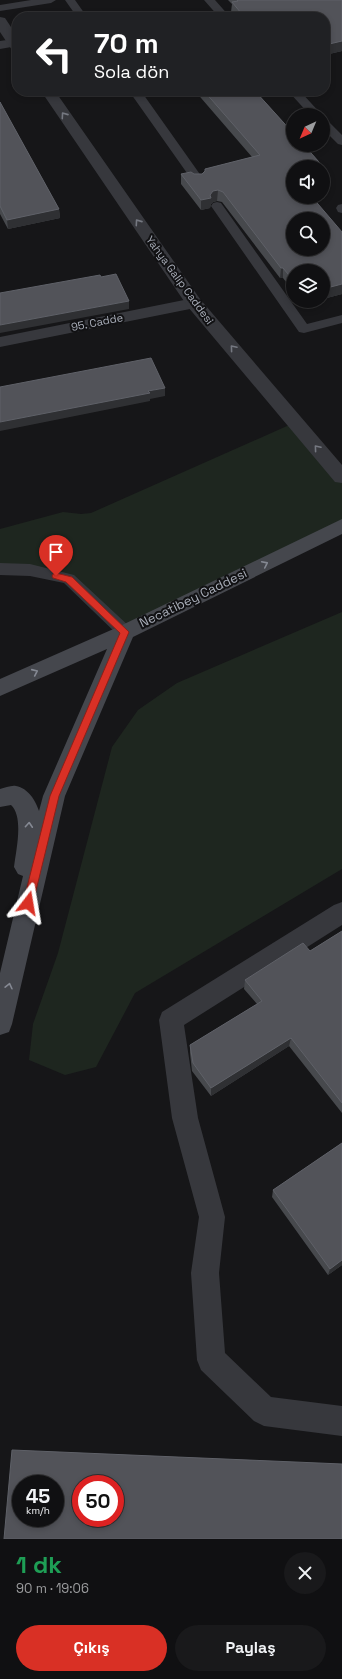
<!DOCTYPE html>
<html lang="tr">
<head>
<meta charset="utf-8">
<style>
	:root { --surface:#101012; --page:#19191b; --text:#f1f3f6; --muted:#9c9d9f; --line:#303032; --accent:#d93025 }
	body { margin:0; font-family:"Space Grotesk",sans-serif; background:var(--page); color:var(--text); height:100vh; display:flex; flex-direction:column; font-size:15px; white-space:nowrap }
	* { box-sizing:border-box; margin:0 }
	p { font-size:13px; color:var(--muted) }
	.icon { flex:none; width:22px; height:22px; fill:none; stroke:currentColor; stroke-width:2; stroke-linecap:round; stroke-linejoin:round }
	.map { position:relative; height:1539px; overflow:hidden }
	.details { display:flex; flex-direction:column; background:var(--surface); flex:1 }
	.details>* { flex:none }
	.guide { position:absolute; left:12px; top:12px; width:318px; height:84px; border-radius:16px; box-shadow:0 2px 6px #0003,0 0 0 1px var(--line); background:#202124; color:#fff; overflow:hidden }
	.needle { width:26px; rotate:224deg }
	.buttons { position:absolute; left:286px; top:108px; display:grid; gap:8px }
	.buttons a { display:grid; place-items:center; width:44px; height:44px; border-radius:50%; background:var(--surface); box-shadow:0 2px 6px #0003,0 0 0 1px var(--line); font-size:20px }
	.speed { position:absolute; left:12px; top:1475px; display:flex; gap:8px; font-size:20px; font-weight:700; text-align:center }
	.speed>* { display:grid; place-content:center; width:52px; height:52px; border-radius:50%; background:var(--surface); box-shadow:0 2px 6px #0003,0 0 0 1px var(--line); line-height:1 }
	.speed small { font-size:10px; font-weight:400 }
	.speed .limit { border:6px solid #d22; background:#fff; color:#111 }
	.pin { position:absolute; display:grid; place-items:center; width:34px; height:34px; color:#fff; margin:-41px -17px; border-radius:50% 50% 50% 0; rotate:-45deg; box-shadow:0 0 4px #0007 }
	.pin .icon { rotate:45deg }
	.me { position:absolute; width:44px; margin:-22px; rotate:14deg; stroke-linejoin:round; filter:drop-shadow(0 0 3px #0008) }
	.turn { display:flex; align-items:center; gap:14px; height:84px; padding:0 16px; font-size:18px }
	.turn .icon { width:52px; height:52px; stroke-width:2.5 }
	.turn b { display:block; font-size:28px; line-height:34px }
	.round { display:grid; place-items:center; flex:none; width:42px; height:42px; border-radius:21px; background:var(--page) }
	.head { display:flex; align-items:center; justify-content:space-between; height:68px; padding:0 16px }
	h1 { font-size:24px; font-weight:800; line-height:30px; color:#1e9e55 }
	.action { display:flex; gap:8px; margin-top:auto; padding:8px 16px }
	.action a { flex:1; height:46px; border-radius:24px; background:var(--accent); color:#fff; font-size:16px; font-weight:800; line-height:46px; text-align:center }
	.action a+a { background:var(--page); color:var(--text) }
	.map>svg:first-child { display:block }
</style>
</head>
<body>
<div class="map">
<svg width="342" height="1539" viewBox="0 0 342 1539">
	<rect width="100%" height="100%" fill="#161618"/>
	<path fill="#1e261f" d="M296 422 342 477V526L125 632 69 579 0 569V529L63 512 81 514 91 513Z
		M342 612V869L135 993 96 1067 65 1075 29 1060 33 1024 58 953 112 747 138 710 177 683Z"/>
	<g fill="none" stroke-linecap="round" stroke-linejoin="round">
		<path fill="#37383d" fill-rule="evenodd" d="M31 0H56L51 3 0 11V5Z
			M65 0H75L87 17H77Z
			M204 0H215L230 17H219Z
			M129 91H141L204 180 202 183H194Z
			M288 91H300L322 115H310Z
			M323 119 327 120 342 135V145L338 144 323 129Z
			M217 202 221 203 307 324 342 315V323L304 333 299 332 211 206 213 203Z
			M342 204V213L338 212 336 208 338 205Z
			M0 563 30 564 74 575 131 628 133 632 131 636 125 638 119 636 64 583 30 576 0 575Z"/>
		<path fill="#37383d" fill-rule="evenodd" d="M14 39 17 40V46L0 49V41Z
			M194 298 200 299 202 303 200 307 0 347V337Z
			M342 902V925L184 1025 198 1118 225 1217 219 1273 225 1353 271 1397 342 1406V1436L264 1426 254 1421 201 1370 197 1360 191 1273 199 1217 172 1118 159 1020 162 1012 334 905Z"/>
		<path fill="#37383d" fill-rule="evenodd" d="M0 17 5 18 17 36V51L12 50 0 32Z
			M41 91H55L200 299 342 465V483L335 482 188 307Z"/>
		<path fill="#45474d" fill-rule="evenodd" d="M342 519V534L133 637 65 796 12 1024 9 1032 0 1035V973L23 876 18 874 14 867C16 850 24 817 11 805L0 807V789C5 788 11 785 16 786 28 788 36 801 39 811L43 796 107 649 0 696V679L118 627Z"/>
	</g>
	<path fill="#47494d" d="M228 0H342V51L325 55 233 14 231 12 232 4Z
		M195 91H255L326 170 325 180H323V167H293L342 294 323 299V271H293V291L283 278H280L222 202 217 201 213 202 211 204 210 208 201 210 181 184V174H202L205 171V169L252 157Z
		M0 102 59 209 60 218 8 229 0 214Z
		M342 931V1113L289 1046 211 1096 192 1071 190 1053V1045L257 1004 244 989 245 980 310 951Z
		M342 1143V1265L328 1275 272 1197 273 1190Z"/>
	<path fill="#2f3033" d="M342 41V51L325 55V45Z
		M323 170H326L325 180H323Z
		M218 190 217 201 213 202 211 204 210 208 201 210V200L213 191Z
		M59 209 60 218 8 229 7 220Z
		M281 268H283V278H280Z
		M342 284V294L323 299V289Z
		M129 301V309L0 333V325Z
		M303 301H314L303 304Z
		M165 388V396L150 399V401L0 431V422Z
		M291 1038 289 1046 211 1096V1088Z
		M342 1260V1265L328 1275 330 1269Z"/>
	<path fill="#525359" stroke="#5f6168" fill-rule="evenodd" d="M237 0H342V41L325 45V17H221L241 13 232 2 238 1Z
		M204 91H255L293 133V145H304L326 170H323V167H293V197H312L342 232V284L323 289V271H293V280L283 268H281L223 192 218 190 213 191 210 195 211 198 201 200 181 174 191 172 194 174H202L205 171V169L260 155ZM293 219H323V249H293Z
		M0 102 59 209 7 220 0 206Z
		M116 274 129 301 0 325V293L100 275 101 277Z
		M151 358 165 388 148 391 150 393 0 422V387Z
		M342 931V1103L291 1038 211 1088 193 1063 190 1045 262 1001 245 980 303 943 310 951Z
		M342 1143V1260L330 1269 273 1190Z
		M12 1450 342 1464V1539H4ZM21 1484H55V1518H21ZM81 1484H115V1518H81Z"/>
	<defs><path id="oneway-chevron" d="M-2-3.5L2.5 0L-2 3.5" fill="none" stroke-width="1.6" stroke-linecap="round" stroke-linejoin="round"/></defs>
	<g stroke="#757881">
		<use href="#oneway-chevron" transform="translate(64 115) rotate(-125)"/>
		<use href="#oneway-chevron" transform="translate(138 222) rotate(-125)"/>
		<use href="#oneway-chevron" transform="translate(233 348) rotate(-130)"/>
		<use href="#oneway-chevron" transform="translate(317 448) rotate(-130)"/>
	</g>
	<g stroke="#858993">
		<use href="#oneway-chevron" transform="translate(265 564) rotate(-26)"/>
		<use href="#oneway-chevron" transform="translate(35 672) rotate(-24)"/>
		<use href="#oneway-chevron" transform="translate(29 825) rotate(-86)"/>
		<use href="#oneway-chevron" transform="translate(9 986) rotate(-77)"/>
	</g>
	<path fill="#d93025" stroke="#8d1f18" d="M56 573 72 577 129 632 59 796 33 903 32 906 28 907 25 906 23 903 50 796 120 633 66 582 53 578 52 576 53 574Z"/>
	<g text-anchor="middle" dominant-baseline="central" stroke-width="4" stroke-linejoin="round" paint-order="stroke">
		<g font-size="11" fill="#a8adb8" stroke="#111113">
			<text transform="translate(180 280) rotate(54)">Yahya Galip Caddesi</text>
			<text transform="translate(97 322) rotate(-11)">95. Cadde</text>
		</g>
		<g font-size="13" fill="#a8adb8" stroke="#111113">
			<text transform="translate(193 598) rotate(-26)">Necatibey Caddesi</text>
		</g>
	</g>
</svg>
<div class="buttons">
<a><svg class="needle" viewBox="-14 -14 28 28"><path d="M0-13l5 13h-10z" fill="#e53935"/><path d="M0 13l5-13h-10z" fill="#9c9d9f"/></svg></a>
<a><svg class="icon" aria-label="sound" viewBox="0 0 24 24"><path d="M4 9h4l5-4v14l-5-4H4zM17 9q2 3 0 6"/></svg></a>
<a><svg class="icon" aria-label="search" viewBox="0 0 24 24"><circle cx="10" cy="10" r="6"/><path d="M15 15l6 6"/></svg></a>
<a><svg class="icon" aria-label="layers" viewBox="0 0 24 24"><path d="M12 4l9 5-9 5-9-5zM3 14l9 5 9-5"/></svg></a>
</div>
<div class="speed"><div>45<small>km/h</small></div><div class="limit">50</div></div>
<div class="pin" style="left:56px;top:576px;background:#d93025"><svg class="icon" aria-label="arrive" viewBox="0 0 24 24"><path d="M6 21V4h12l-3 4 3 4H6"/></svg></div>
<svg class="me" style="left:28px;top:903px" viewBox="-20 -20 40 40"><path d="M0-17L14 15 0 8-14 15z" fill="#d93025" stroke="#fff" stroke-width="4"/></svg>
<div class="guide">
<div class="turn"><svg class="icon" aria-label="left" viewBox="0 0 24 24"><path d="M17 20v-9H6M10 6l-5 5 5 5"/></svg><div><b>70 m</b>Sola dön</div></div>
</div>
</div>
<section class="details">
<div class="head"><div><h1>1 dk</h1><p>90 m · 19:06</p></div><a class="round"><svg class="icon" aria-label="close" viewBox="0 0 24 24"><path d="M6 6l12 12M18 6L6 18"/></svg></a></div>
<div class="action"><a>Çıkış</a><a>Paylaş</a></div>
</section>
</body>
</html>
